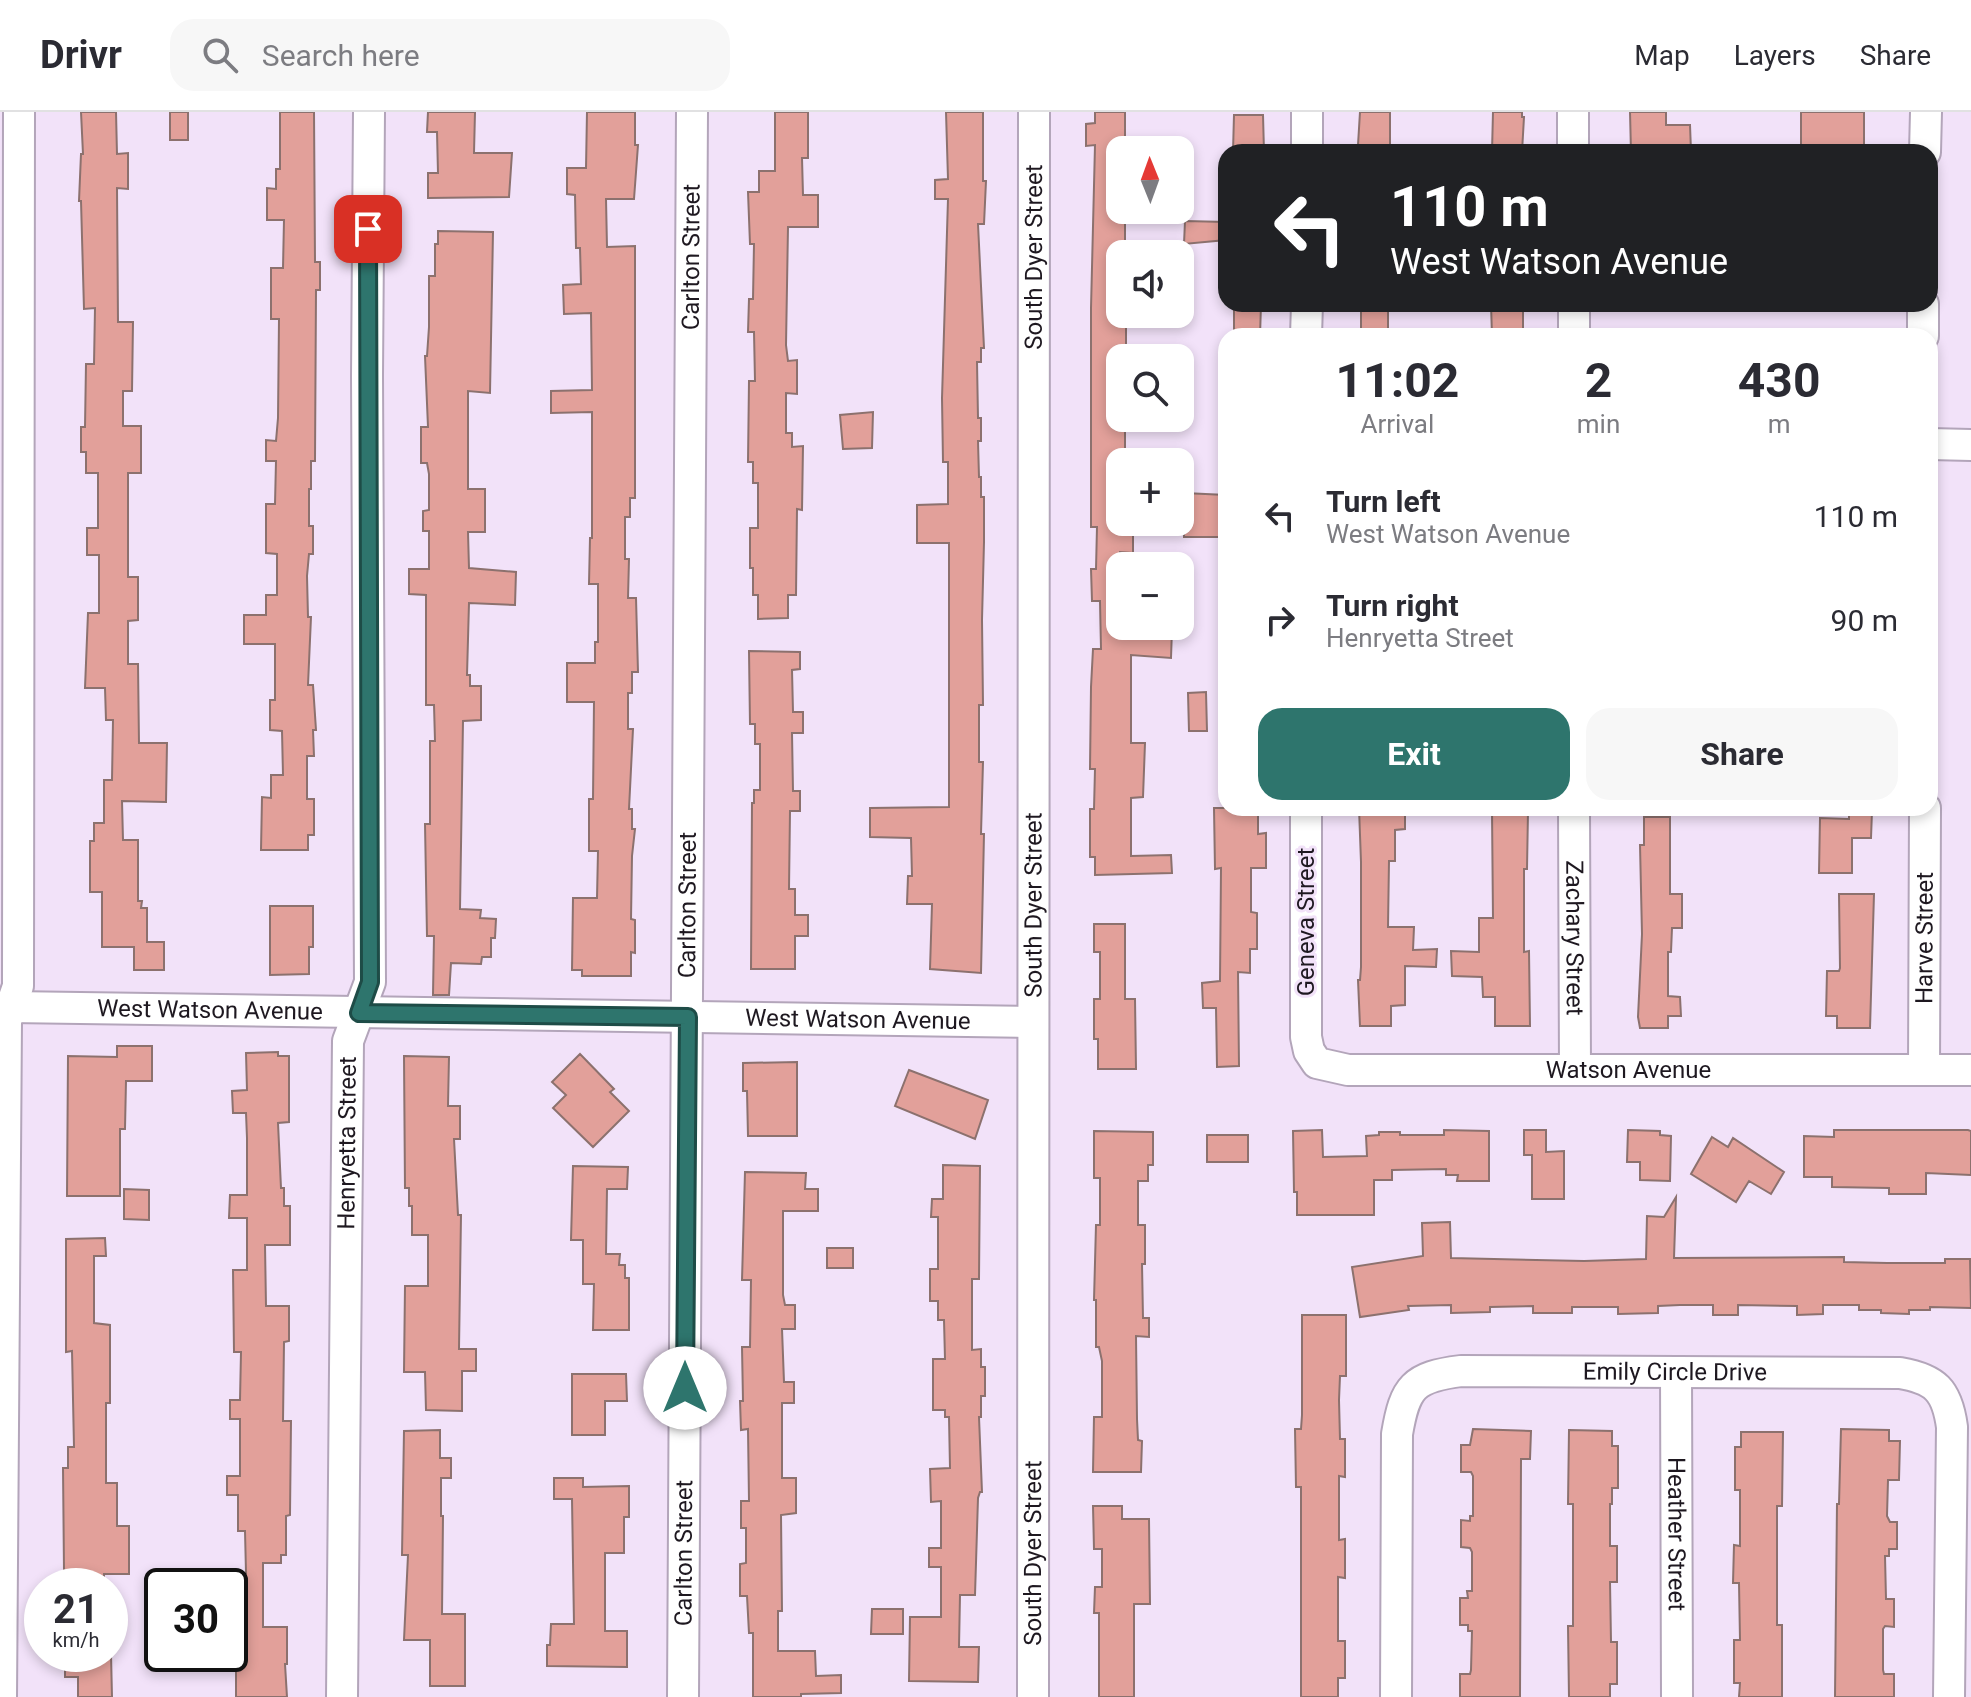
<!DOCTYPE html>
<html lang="en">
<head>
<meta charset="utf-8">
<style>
	:root { --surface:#fff; --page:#f7f7f7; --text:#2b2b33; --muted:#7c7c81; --line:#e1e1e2; --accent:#2e756d }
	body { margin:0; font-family:Roboto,sans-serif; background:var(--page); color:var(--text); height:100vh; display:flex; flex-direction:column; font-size:30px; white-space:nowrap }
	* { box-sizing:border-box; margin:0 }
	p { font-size:26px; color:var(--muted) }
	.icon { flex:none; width:44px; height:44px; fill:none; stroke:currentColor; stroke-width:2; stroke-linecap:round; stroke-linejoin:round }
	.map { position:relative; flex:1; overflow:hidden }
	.sheet { position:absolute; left:1218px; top:216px; width:720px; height:488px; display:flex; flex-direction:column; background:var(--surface); border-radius:24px; box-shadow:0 4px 12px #0003 }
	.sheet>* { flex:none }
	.banner { position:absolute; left:1218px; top:32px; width:720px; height:168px; border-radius:24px; box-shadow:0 4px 12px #0003; background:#202124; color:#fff; overflow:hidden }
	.needle { width:52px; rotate:359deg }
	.buttons { position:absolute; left:1106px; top:24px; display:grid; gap:16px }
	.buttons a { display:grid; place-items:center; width:88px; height:88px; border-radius:16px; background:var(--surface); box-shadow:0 4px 12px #0003; font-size:40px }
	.speed { position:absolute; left:24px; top:1456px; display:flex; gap:16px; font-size:40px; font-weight:700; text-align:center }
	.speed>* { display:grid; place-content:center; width:104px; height:104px; border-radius:50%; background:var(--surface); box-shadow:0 4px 12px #0003; line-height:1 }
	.speed small { font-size:20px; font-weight:400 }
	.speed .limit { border:4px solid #111; border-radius:12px; background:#fff; color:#111 }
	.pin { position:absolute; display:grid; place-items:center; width:68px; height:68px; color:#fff; margin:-34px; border-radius:16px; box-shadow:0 4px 12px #0006 }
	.me { position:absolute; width:88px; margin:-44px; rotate:0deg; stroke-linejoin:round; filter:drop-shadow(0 0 6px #0008) }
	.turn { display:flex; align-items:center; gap:28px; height:168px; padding:0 40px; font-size:36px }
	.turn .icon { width:104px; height:104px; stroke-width:2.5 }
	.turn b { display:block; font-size:56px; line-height:68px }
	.eta { display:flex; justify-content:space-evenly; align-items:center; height:136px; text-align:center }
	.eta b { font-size:48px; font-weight:700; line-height:56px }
	.cta { display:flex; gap:16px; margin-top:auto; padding:16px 40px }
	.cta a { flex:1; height:92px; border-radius:24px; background:var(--accent); color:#fff; font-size:32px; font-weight:700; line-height:92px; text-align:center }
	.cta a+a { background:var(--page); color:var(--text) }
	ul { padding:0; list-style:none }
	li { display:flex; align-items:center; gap:24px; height:104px; padding:0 40px }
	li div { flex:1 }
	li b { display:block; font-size:30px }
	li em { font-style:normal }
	header { display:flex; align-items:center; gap:48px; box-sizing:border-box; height:112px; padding:0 40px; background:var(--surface); border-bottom:2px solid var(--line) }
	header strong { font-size:38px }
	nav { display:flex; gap:44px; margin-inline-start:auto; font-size:28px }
	.search { width:560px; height:72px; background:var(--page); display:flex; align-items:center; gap:20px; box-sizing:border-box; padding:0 28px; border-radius:24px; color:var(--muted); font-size:30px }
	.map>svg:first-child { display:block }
</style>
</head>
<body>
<header>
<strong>Drivr</strong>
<div class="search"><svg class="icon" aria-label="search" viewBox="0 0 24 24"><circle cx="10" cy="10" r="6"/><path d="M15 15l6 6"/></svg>Search here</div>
<nav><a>Map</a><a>Layers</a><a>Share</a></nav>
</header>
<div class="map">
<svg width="1971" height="1585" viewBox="0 0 1971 1585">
	<rect width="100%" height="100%" fill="#f2e2f9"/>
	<path fill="#e2a09a" stroke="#8c716e" stroke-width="2" d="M81 0H116L117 42 128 41V77L117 76 118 210H133L132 279H123V314H141V361H128V465H138V508L128 509V552H138L139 631H167L166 690 122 689 123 728H138V789H142L141 796H147V830H164V858H134V835H102V780H90V729H94V711H104V668H112L113 608H106L105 576H85L88 501H99V443H87V416H98V361H86V340H81V315H85L86 252H94L95 196 84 197 81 89H79L81 42H83Z
		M170 0H188V28H170Z
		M280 0H314L315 150H320V178H316L315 349H311V377H309V414H313V442H309L307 464 308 505H311L308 573H313L316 618H313L314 644H307V687H314V723H308V738H261L262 685 271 686V663H283L282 619 270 618V588H275V532H244V503H266V483H277V442L266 441V392H275L276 349H266V328L276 329 278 306 279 207H271V156H283L284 108H267V76L276 77V57H280Z
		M428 0H475L474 41H512L509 85 428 86V61H438L437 20H427Z
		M587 0H635V33H638L634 87H606L607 135 635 134V386H630V405H625V447H629L628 486H636L638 560H632V581H628V617H633L629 697H632V717H635L632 744 631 807 635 808V841L631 840V864H582V858H572L573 786H597L598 739H589V687H593L594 590H567V551H595V530H598V472H589L590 426H592V300L551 301V279L592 278 591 201 564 202 563 173 581 172 580 136H576L575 83 567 82V56H586Z
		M775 0H808V46H802L803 83H818V115H788L786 233 788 249 797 248V282L786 281V321H792V335L803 334 802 398 797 397 796 483H788V506L758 507V483H753V456H750V416H758V371H753V350H748L749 269H755L754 220H748L749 187H753L754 132H750L748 80H759V59H775Z
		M946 0H983V69H986L984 112H978L984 236H981V250H977L978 306H981V329H978L979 365H981V385H984V430L982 508 983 593H979V650H983L981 722H984L981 861 930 857 932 792H907L908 764H912L911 726 870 725V696L949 695V431H917V393L948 392V350H943L942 286 948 87H935V68L948 67Z
		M1095 0H1125V38H1120V98H1125V131H1120V212H1126V246H1120V306H1125V350H1120V410H1133V441L1120 440V514L1172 517 1171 546 1131 543V631H1145L1143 685 1131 686V744L1171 743 1172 761 1095 763V745H1090V697H1094L1095 657H1090L1091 575 1093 537H1101L1100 489H1092L1091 457H1096L1097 415H1091V196L1095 33 1086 34V12L1095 11Z
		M1360 0H1390V40H1360V33H1358Z
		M1493 0H1522V5H1524L1522 40H1492Z
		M1630 0H1666V13H1690L1691 39 1631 40Z
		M1801 0H1864V40H1801Z
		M1234 3H1263L1264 40H1233Z
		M1185 109 1226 110V128L1184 132Z
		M438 119 493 120 490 281 468 279V377H485V420H468L469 456 516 460 515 493 469 491 467 563H470V574H481V608L463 609 460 797 481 798 480 806 496 807 495 826H491V845H482L481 852 451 851 449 883H433L434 824H427L425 712H430V629H435L434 593H426V483L409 482V457H429V419H423V399L429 398V362L427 351H421V315H428L425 244H427L429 215V164H435V132H438Z
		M1234 192H1261L1260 224H1234Z
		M1361 192H1388V224H1361Z
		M1491 192H1523V224H1492Z
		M873 300 872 336 843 337 840 303Z
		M1184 381 1226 383V425H1184V407H1182Z
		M749 539 800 540V557L792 558 793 600H803V621H792L793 679H800V699H790L789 777H795V803H808V824H795V857H751L752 691H754V678H760V632H755V612H750Z
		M1206 580 1207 619H1189L1188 581Z
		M1214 696H1258V722L1266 721V756H1251V800L1257 801V837H1250V861L1238 860 1239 954 1217 955 1216 896H1203L1202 871 1220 869 1221 756 1215 757Z
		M1359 696H1405V717L1395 718V749H1389L1388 815H1414L1413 838 1437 837 1436 855 1405 854V893L1391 894V914H1360L1358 868H1360L1361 855V750Z
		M1849 698 1872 699 1871 726H1852V761H1819L1820 706 1849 707Z
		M1492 699H1528L1527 757H1524V840L1529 839 1530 914H1495V885H1483L1482 865 1452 864 1451 839 1479 840V806H1493Z
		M1644 705H1670V782H1682V816H1672L1671 840H1668V884L1680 885 1681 904H1668V916H1640L1638 905 1642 822 1640 733H1644Z
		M1839 782H1874L1870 916H1837V904H1826L1827 859H1839L1840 856Z
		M270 794H313V835H309V862L270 863Z
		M1094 812H1125V887H1135L1136 957H1098V927H1094V887H1100V840H1094Z
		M117 934H152V969H126L125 1017H120V1084H67L68 944 117 945Z
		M278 940V944H289V1010L278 1011 281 1076H284V1094H290V1133H265L266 1194H289V1229L284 1230 283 1309H291L290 1403 286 1404V1443H281V1451H263V1515H287V1552H285L287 1585H236V1519H230V1461H246L245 1419H238V1383H227V1364H240V1307H230V1288H240L241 1240H234L233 1158H247V1106H229L230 1083H247V1026L246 1001H233L232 979 247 978 246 941Z
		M580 942 614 977 610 980 629 999 593 1035 553 996 566 983 552 970Z
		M404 944 449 945 448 994H460V1027H454L458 1103H461L459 1237H476V1259H462V1299L426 1298 425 1260H404L405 1174H428V1123H412V1094H409V1076H405Z
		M797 950V1024H748L747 979H743V951Z
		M909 958 988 988 975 1027 895 994Z
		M1322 1018 1323 1045 1367 1044 1366 1024 1379 1023V1020H1400V1023H1444V1018L1489 1019V1069H1457L1458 1063H1446V1057L1392 1058V1068H1374V1103H1297V1080H1294L1293 1019Z
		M1524 1018H1546V1040L1564 1039V1087H1532V1043H1524Z
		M1628 1018 1660 1019V1023L1671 1024 1670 1069 1640 1068V1050H1627Z
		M1834 1018H1968L1971 1019V1063L1926 1061V1082H1889V1076L1832 1075V1065H1804V1024L1834 1025Z
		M1094 1019 1153 1020V1053H1148V1069H1138V1113H1145V1152H1142L1143 1206H1149V1225L1136 1224 1137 1307 1138 1328 1142 1329 1141 1360H1093L1094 1305H1102V1249L1099 1235H1096V1188H1094L1096 1113H1100V1066H1094Z
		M1207 1023H1248V1050H1207Z
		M1712 1025 1728 1035 1733 1026 1784 1060 1771 1082 1749 1069 1736 1090 1691 1062Z
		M943 1053 980 1054 979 1167H972V1238L981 1237V1255H985V1284H981V1305H979L982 1380H980L978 1386 975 1483H960L959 1535H979L978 1570 909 1569 910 1505H941V1455H929V1436H941V1389L931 1390 930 1357 950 1356 949 1305H945V1298H933V1247H945L944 1208H938V1189H930V1157H938V1105H931L932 1087H943Z
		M573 1054 628 1055 627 1077H607L606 1142H620L619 1153H625V1166H629V1218H593L594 1172H583V1128H571Z
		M745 1060 806 1061 805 1077H818V1099H783V1183L785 1193H795V1217H782L784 1270H794V1291H782V1366H796V1401L781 1403 782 1499H778V1539H815L816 1564 841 1563V1581L801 1582V1585H753V1521H749L747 1484H740V1452L746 1451V1416H741V1389H749L748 1317 741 1318 740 1289H743L742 1235H750L751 1168H742Z
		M124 1077 149 1078V1108L124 1107Z
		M1676 1085 1674 1146 1844 1145V1150L1887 1151H1945V1147H1970L1971 1196 1930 1195V1198H1909V1202L1881 1201V1198H1859V1193H1823V1202L1797 1203V1194L1738 1193V1203H1713V1193H1680L1658 1194V1201L1618 1202V1195H1572V1201H1533V1194L1490 1195V1200L1451 1201V1193L1408 1194 1409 1198 1360 1205 1352 1155 1423 1144 1422 1111 1450 1110 1451 1146 1584 1149 1646 1147 1647 1104 1664 1105Z
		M105 1126 106 1144H94V1211L110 1213V1291H106V1371H117V1414H129V1462H104V1474H68V1458H64L63 1356H68V1335H74L72 1239 66 1240V1127Z
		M827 1136H853V1156H827Z
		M1302 1203H1346V1264H1340L1339 1288 1340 1327H1345V1365L1339 1364V1428L1345 1427V1466L1338 1465V1529H1345V1566H1338V1585H1301V1375H1296L1295 1317H1301L1302 1303Z
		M572 1262H626L627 1289H605V1323H572Z
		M1473 1317 1531 1319 1530 1347H1521L1520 1585H1460V1562H1470L1471 1558 1472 1519H1468V1513H1460V1486H1468L1467 1479H1472V1440L1470 1436 1461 1435V1408L1470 1409V1404H1473V1364L1471 1360H1461V1333H1470Z
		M1841 1317 1889 1318V1329H1900L1899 1368H1888L1887 1404 1890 1410H1897V1437H1889V1444H1885L1886 1487H1894V1515L1885 1514 1883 1517V1558L1884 1562H1894V1585H1835L1837 1392H1839Z
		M440 1318V1346H451V1366H441V1404H443L442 1502H465V1574H430V1528H404L408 1443H402L404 1319Z
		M1569 1318 1612 1319V1334H1618V1376H1612V1392H1610V1434H1617V1470H1610L1611 1530H1617V1572H1610V1585H1569L1568 1514H1573V1392H1568Z
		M1741 1320H1783L1782 1394H1777V1513H1782V1585H1739L1740 1571H1734V1528H1740L1739 1471H1733L1734 1433 1740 1434V1378H1735V1335H1741Z
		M554 1366H583V1375L629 1374V1405H624V1441H605V1519H627V1555L547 1554V1533H550L551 1512H574L572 1387H554Z
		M1093 1394H1122V1407H1149L1150 1492H1134V1585H1099V1501H1094L1095 1475H1102V1437H1094Z
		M872 1497H903V1522H871Z
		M65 1542H111L112 1585H78V1565H65Z"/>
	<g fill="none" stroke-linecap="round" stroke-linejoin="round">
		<g stroke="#b3a5ba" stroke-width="34">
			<g id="minor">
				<path d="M1573 0V40"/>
				<path d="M1307 40V0"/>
				<path d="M1925 40 1926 0"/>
				<path d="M1574 192V224"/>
				<path d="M1306 224 1307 192"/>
				<path d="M1923 224V192"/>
				<path d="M1930 332 1971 333"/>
				<path id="s1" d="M1306 696V925L1309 939 1317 951 1348 958H1971"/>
				<path id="s2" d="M1574 696 1575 957"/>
				<path id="s3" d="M10 895 1032 910"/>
				<path id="s4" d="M1924 958 1925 696"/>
				<path id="s5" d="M1676 1260 1677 1585"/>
				<path d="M1 1585 6 909 18 874 19 0"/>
				<path id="s6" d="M342 1585 348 929 370 870 367 264 369 0"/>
				<path id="s7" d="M683 1585 692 0"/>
				<path id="s8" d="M1033 1585 1034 0"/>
				<path id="s9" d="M1396 1585 1397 1322C1405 1275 1413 1265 1461 1259L1900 1261C1935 1267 1947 1278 1952 1315L1949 1585"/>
			</g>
		</g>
		<use href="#minor" stroke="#fff" stroke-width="30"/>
	</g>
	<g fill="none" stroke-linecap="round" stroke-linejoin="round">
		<g stroke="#1e4c47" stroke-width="20">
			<path id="route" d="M368 117 370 870 359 901 688 905 685 1276"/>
		</g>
		<use href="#route" stroke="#2e756d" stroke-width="14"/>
	</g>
	<g text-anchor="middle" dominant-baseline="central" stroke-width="6" stroke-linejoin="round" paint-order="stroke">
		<g font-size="24" fill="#1e1820" stroke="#f2e2f9">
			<text stroke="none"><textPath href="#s7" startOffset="1440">Carlton Street</textPath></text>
			<text stroke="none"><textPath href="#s8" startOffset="1440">South Dyer Street</textPath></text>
			<text stroke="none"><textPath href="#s8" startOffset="792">South Dyer Street</textPath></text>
			<text stroke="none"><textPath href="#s7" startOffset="792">Carlton Street</textPath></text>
			<text transform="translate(1306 810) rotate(-90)">Geneva Street</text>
			<text stroke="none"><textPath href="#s2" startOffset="130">Zachary Street</textPath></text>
			<text stroke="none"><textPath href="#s4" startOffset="132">Harve Street</textPath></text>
			<text stroke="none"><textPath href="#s3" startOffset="200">West Watson Avenue</textPath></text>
			<text stroke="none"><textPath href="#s3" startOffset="848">West Watson Avenue</textPath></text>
			<text stroke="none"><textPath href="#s1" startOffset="570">Watson Avenue</textPath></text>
			<text stroke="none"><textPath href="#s6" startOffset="554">Henryetta Street</textPath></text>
			<text stroke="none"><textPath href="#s9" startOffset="578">Emily Circle Drive</textPath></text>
			<text stroke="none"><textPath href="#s5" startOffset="162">Heather Street</textPath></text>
			<text stroke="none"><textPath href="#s7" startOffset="144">Carlton Street</textPath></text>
			<text stroke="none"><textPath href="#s8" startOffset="144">South Dyer Street</textPath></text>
		</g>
	</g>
</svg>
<div class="buttons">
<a><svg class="needle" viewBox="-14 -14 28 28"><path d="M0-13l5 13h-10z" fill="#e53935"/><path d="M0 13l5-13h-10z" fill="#7c7c81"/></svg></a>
<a><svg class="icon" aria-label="sound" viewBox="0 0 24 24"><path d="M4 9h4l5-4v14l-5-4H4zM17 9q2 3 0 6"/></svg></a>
<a><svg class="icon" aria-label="search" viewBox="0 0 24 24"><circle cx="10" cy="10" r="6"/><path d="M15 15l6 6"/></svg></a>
<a>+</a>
<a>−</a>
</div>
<div class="speed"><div>21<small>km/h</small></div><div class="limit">30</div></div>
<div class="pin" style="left:368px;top:117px;background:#d93025"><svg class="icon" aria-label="arrive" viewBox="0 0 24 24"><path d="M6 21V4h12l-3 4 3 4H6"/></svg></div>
<svg class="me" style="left:685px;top:1276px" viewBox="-20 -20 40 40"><circle r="19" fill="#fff"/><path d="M0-13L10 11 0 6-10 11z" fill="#2e756d"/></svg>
<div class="banner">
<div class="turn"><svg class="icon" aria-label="left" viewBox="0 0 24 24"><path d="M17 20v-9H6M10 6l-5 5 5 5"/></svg><div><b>110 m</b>West Watson Avenue</div></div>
</div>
<section class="sheet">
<div class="eta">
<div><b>11:02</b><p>Arrival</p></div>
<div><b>2</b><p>min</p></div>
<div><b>430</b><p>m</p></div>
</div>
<ul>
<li><svg class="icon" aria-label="left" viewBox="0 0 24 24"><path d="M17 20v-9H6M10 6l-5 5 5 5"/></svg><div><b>Turn left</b><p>West Watson Avenue</p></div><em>110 m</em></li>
<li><svg class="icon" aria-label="right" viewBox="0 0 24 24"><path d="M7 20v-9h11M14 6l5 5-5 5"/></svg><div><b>Turn right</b><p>Henryetta Street</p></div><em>90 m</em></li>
</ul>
<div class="cta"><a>Exit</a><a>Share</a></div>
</section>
</div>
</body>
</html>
